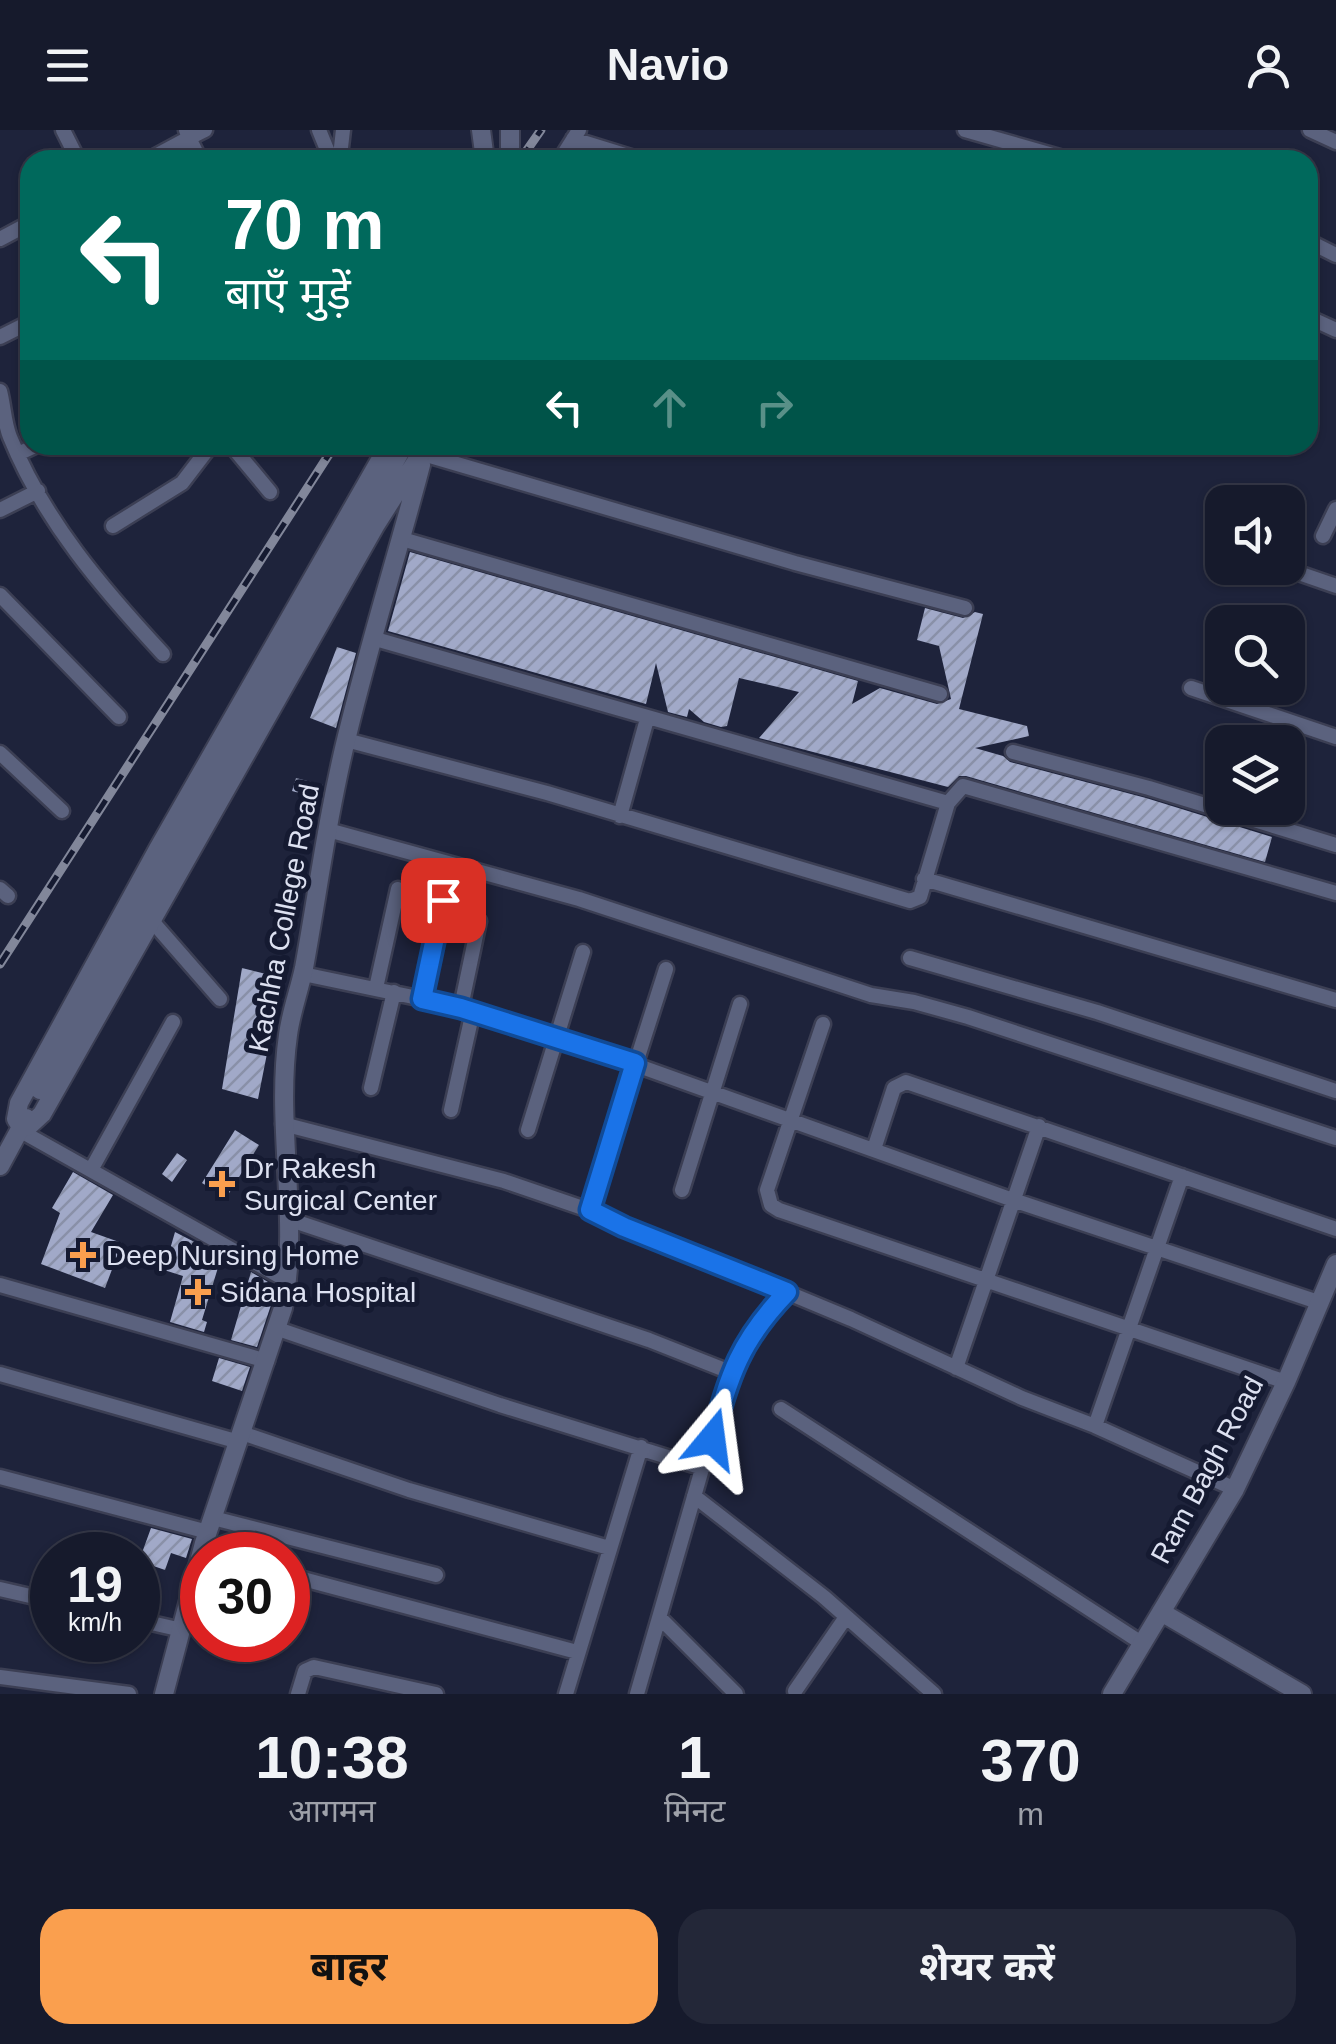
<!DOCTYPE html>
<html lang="hi">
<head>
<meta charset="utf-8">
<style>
	:root { --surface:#161a2c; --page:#232738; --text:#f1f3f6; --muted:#9ea1a9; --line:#353848; --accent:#fa9f4e }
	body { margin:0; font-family:Helvetica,"Noto Sans Devanagari",sans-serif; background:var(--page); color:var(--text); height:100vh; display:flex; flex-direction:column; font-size:38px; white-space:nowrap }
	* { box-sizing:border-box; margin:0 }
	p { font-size:32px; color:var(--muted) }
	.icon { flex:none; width:55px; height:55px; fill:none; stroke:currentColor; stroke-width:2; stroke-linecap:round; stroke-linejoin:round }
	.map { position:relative; height:1564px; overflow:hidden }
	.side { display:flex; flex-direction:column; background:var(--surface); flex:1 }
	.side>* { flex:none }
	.hud { position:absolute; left:20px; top:20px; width:1298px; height:305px; border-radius:30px; box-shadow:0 2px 8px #0004,0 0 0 2px var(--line); background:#00695c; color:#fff; overflow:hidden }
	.controls { position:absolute; left:1205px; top:355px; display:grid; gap:20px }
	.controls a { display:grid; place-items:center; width:100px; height:100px; border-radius:20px; background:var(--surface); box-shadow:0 2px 8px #0004,0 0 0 2px var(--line); font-size:50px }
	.speed { position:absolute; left:30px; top:1402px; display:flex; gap:20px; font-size:50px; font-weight:700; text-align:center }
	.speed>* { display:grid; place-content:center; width:130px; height:130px; border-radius:50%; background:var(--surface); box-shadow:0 2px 8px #0004,0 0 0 2px var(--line); line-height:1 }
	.speed small { font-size:25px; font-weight:400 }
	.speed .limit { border:15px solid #d22; background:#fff; color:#111 }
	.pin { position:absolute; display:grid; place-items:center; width:85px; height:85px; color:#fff; margin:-42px; border-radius:20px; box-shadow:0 5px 15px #0006 }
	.me { position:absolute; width:110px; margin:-55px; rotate:16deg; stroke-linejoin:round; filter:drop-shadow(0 0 8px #0008) }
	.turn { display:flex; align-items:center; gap:35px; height:210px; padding:0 40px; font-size:45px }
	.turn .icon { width:130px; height:130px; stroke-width:2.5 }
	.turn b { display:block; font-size:70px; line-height:85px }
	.lanes { display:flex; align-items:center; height:95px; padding:0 40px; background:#0003; justify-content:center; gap:50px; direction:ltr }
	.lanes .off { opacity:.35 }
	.eta { display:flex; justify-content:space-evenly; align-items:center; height:170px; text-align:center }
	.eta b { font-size:60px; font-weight:700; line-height:70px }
	.cta { display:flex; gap:20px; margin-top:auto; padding:20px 40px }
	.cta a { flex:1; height:115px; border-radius:30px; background:var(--accent); color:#111; font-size:40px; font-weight:700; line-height:115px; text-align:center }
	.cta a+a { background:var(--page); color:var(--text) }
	header { display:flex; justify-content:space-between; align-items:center; height:130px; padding:0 40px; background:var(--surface); font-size:45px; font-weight:700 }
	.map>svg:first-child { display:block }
</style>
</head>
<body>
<header><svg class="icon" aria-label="menu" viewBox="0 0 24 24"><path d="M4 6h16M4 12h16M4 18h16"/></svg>Navio<svg class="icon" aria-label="person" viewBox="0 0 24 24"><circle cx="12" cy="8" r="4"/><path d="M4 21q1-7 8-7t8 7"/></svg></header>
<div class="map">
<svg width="1336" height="1564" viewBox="0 0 1336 1564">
	<defs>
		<pattern id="building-hatch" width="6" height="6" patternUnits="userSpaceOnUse" patternTransform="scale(2.5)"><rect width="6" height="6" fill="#a1a9c8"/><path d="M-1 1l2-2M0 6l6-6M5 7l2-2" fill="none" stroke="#8990a8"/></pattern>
	</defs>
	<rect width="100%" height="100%" fill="#1e233b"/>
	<path fill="url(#building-hatch)" d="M410 422 858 551 852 574 880 558 937 574 951 569 939 516 917 510 925 478 963 488 975 482 983 484 959 579 1027 596 1029 606 975 618 1003 626 1010 632 1146 668 1272 707 1265 732 966 646H959L948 657 759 608 799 562 739 548 727 596 721 597 704 592 689 579 687 587 668 582 656 533 646 574 388 501Z
		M337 517 356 523 336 598 310 588Z
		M296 648 323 655 321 669 292 661Z
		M242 838 282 848 258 969 222 959Z
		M235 1000 259 1015 226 1068 202 1053Z
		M177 1023 187 1030 172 1052 162 1044Z
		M73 1042 113 1065 91 1102 122 1113 105 1158 41 1134 60 1083 52 1078Z
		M175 1102 216 1123 214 1129 220 1131 202 1190 207 1192 204 1202 170 1192 183 1146 164 1140Z
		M251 1142 273 1155 271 1175 257 1217 231 1210Z
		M219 1228 250 1237 242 1261 212 1251Z
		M151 1398 192 1409 186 1428 171 1423 165 1440 139 1431Z"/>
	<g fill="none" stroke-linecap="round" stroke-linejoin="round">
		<g stroke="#3c3f54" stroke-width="19">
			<path id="minor" d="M63 0 78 30
				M319 0 330 27 335 29 340 26 343 0
				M965 0 1070 30
				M1310 0 1336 12
				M573 9 641 30
				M148 30 189 8 186 0
				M200 30 189 8 205 0
				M560 30 579 0
				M0 109 30 93
				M1308 111 1336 125
				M1308 187 1336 200
				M0 207 30 192
				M0 261C4 276 4 292 10 307 44 391 103 459 163 524
				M231 315 270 362
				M18 324 37 315
				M423 324 795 433 965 478
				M0 380 38 361
				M113 396 182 353 211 315
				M1323 406 1336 379
				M402 409 940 564
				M1284 438 1336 456
				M0 465 119 587
				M372 508 948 673
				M1191 558 1336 607
				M346 610 547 663 910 771 920 767 948 673 963 656 1336 763
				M1013 622 1149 658 1336 715
				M0 623 62 681
				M620 686 647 589
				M328 700 579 769 871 865 914 872 968 887 1336 1008
				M924 749 1336 870
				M0 759 8 766
				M152 791 220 869
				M910 828 1097 882 1336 961
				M303 844 461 877 555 906 1013 1070 1321 1173
				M376 858 398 759
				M422 869 443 770
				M461 877 479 791
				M823 894 767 1060 771 1075 779 1080 1286 1252
				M371 958 394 862
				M451 980 473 881
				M283 994 504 1051 589 1080 851 1189 1022 1268 1095 1296 1235 1359
				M19 1000 288 1151
				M528 1000 583 822
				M874 1019 894 958 906 952 1336 1099
				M91 1040 173 892
				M682 1060 740 874
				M589 1080 666 839
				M291 1090 649 1210 730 1242 637 1564
				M0 1155 267 1231
				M278 1199 500 1275 703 1338
				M956 1238 1039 996
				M730 1242 752 1202 787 1162
				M0 1244 239 1312
				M781 1279 1140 1512
				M1095 1296 1182 1046
				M242 1303 409 1360 609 1418
				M0 1347 208 1402
				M694 1366 824 1467 934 1564
				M213 1388 436 1445
				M288 1445 577 1522
				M0 1459 52 1471
				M661 1489 736 1564
				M138 1490 182 1500
				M0 1547 129 1564
				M795 1561 846 1487
				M298 1564 305 1541 314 1537 436 1564
				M566 1564 641 1317"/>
		</g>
		<g stroke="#3c3f54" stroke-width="22">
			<path id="tertiary" d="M481 0 485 30
				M510 0V30
				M387 318 158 719 19 973 16 989 21 997 29 996 42 984 375 396 424 319
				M40 960 404 315
				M0 1036 26 988
				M1161 1482 1302 1564
				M164 1564 204 1413 283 1178C300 1087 275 996 288 905 291 882 299 861 304 838 318 761 328 683 347 606 369 515 397 426 421 335
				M1112 1564 1235 1359 1286 1252 1336 1134"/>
		</g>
		<use href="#minor" stroke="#5b627e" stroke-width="14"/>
		<use href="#tertiary" stroke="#5b627e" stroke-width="18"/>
		<g stroke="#82879a" stroke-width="9">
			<path id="rail" d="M520 30 541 0
				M0 834 335 315"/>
		</g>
		<use href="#rail" stroke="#151a31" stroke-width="5" stroke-dasharray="15" stroke-linecap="butt"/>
	</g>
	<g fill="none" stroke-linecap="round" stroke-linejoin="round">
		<g stroke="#114b97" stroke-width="25">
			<path id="route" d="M443 770 422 869 461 878 635 933 590 1080 624 1097 787 1162C739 1212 730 1244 712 1309"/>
		</g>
		<use href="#route" stroke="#1a73e8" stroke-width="18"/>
	</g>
	<g fill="#fa9f4e" stroke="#151a31" stroke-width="4">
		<path d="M217 1039h10v10h10v10h-10v10h-10v-10h-10v-10h10z"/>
		<path d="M78 1110h10v10h10v10h-10v10h-10v-10h-10v-10h10z"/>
		<path d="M193 1147h10v10h10v10h-10v10h-10v-10h-10v-10h10z"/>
	</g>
	<g text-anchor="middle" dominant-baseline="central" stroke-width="10" stroke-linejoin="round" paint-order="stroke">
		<g font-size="28" fill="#dde1f1" stroke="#151a31">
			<text transform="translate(284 788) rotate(-79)">Kachha College Road</text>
			<text transform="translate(1207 1340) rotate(-62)">Ram Bagh Road</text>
		</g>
		<g font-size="28" fill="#dde1f1" stroke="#151a31" text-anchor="start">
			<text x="244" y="1038">Dr Rakesh<tspan x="244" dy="32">Surgical Center</tspan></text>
			<text x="106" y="1125">Deep Nursing Home</text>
			<text x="220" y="1162">Sidana Hospital</text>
		</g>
	</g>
</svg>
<div class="controls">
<a><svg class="icon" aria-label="sound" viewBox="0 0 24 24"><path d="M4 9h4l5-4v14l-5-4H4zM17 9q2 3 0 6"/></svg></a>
<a><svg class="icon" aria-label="search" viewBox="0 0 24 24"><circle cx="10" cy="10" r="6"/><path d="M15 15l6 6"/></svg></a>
<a><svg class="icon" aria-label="layers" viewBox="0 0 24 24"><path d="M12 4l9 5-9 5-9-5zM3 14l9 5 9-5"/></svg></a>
</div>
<div class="speed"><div>19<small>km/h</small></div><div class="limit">30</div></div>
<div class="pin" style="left:443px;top:770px;background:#d93025"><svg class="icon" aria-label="arrive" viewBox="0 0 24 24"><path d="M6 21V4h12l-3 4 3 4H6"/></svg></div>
<svg class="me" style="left:712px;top:1309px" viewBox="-20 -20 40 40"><path d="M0-17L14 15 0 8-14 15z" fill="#1a73e8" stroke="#fff" stroke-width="4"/></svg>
<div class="hud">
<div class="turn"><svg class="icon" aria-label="left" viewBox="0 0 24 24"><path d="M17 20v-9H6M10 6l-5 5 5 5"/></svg><div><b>70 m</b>बाएँ मुड़ें</div></div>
<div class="lanes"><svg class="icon" aria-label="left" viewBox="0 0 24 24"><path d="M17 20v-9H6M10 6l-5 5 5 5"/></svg><svg class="icon off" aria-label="ahead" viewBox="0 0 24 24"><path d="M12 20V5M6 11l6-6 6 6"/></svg><svg class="icon off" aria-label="right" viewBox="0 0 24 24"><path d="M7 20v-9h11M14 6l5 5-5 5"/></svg></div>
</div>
</div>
<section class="side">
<div class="eta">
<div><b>10:38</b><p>आगमन</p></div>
<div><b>1</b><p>मिनट</p></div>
<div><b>370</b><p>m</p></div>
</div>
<div class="cta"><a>बाहर</a><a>शेयर करें</a></div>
</section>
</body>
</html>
